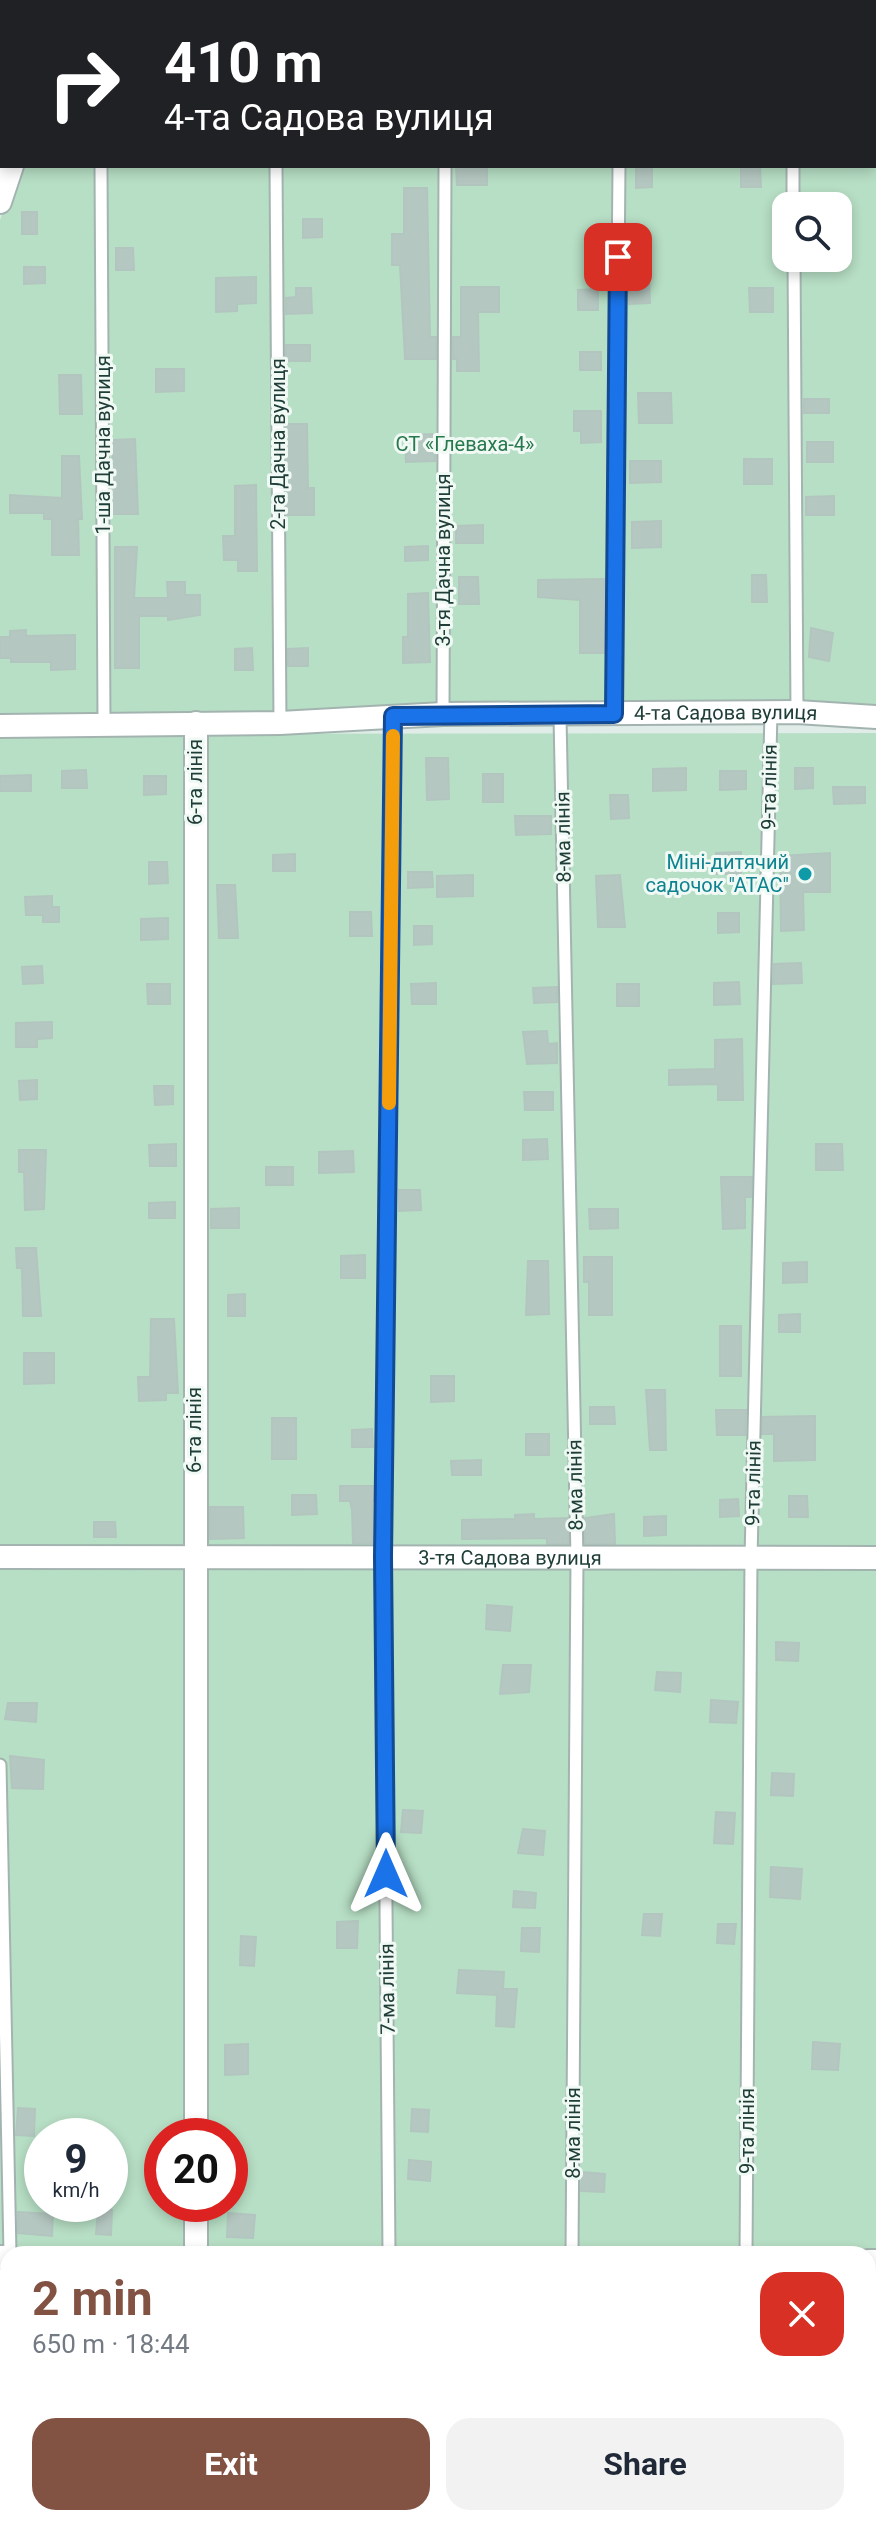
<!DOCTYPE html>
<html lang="en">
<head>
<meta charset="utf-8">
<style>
	:root { --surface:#fff; --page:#f2f2f3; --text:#1f2937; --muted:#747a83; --accent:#825242 }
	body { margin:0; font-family:Roboto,sans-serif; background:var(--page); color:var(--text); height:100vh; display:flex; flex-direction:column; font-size:30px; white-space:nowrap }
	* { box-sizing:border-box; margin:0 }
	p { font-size:26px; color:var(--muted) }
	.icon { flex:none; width:44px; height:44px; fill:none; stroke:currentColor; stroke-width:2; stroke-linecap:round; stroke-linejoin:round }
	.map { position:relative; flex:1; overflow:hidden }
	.details { position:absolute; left:0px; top:2246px; width:876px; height:280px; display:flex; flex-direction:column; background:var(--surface); border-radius:24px 24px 0 0; box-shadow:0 4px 12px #0003 }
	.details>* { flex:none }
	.banner { position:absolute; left:0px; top:0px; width:876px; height:168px; box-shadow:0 4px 12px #0003; background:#202124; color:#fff; overflow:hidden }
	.fabs { position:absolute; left:772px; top:192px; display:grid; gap:16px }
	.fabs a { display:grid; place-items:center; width:80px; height:80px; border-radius:16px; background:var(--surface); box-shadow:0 4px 12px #0003; font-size:40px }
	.speed { position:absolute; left:24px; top:2118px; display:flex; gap:16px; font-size:40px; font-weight:700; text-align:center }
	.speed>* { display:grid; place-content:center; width:104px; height:104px; border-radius:50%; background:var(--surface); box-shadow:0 4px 12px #0003; line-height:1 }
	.speed small { font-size:20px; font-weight:400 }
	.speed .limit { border:12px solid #d22; background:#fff; color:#111 }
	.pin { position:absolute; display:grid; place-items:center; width:68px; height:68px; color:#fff; margin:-34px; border-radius:16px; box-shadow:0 4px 12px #0006 }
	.me { position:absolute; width:88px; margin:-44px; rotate:0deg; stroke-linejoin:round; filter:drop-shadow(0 0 6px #0008) }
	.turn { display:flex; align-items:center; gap:28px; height:168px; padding:0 32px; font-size:36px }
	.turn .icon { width:104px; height:104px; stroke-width:2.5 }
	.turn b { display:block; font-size:56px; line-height:68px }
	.round { display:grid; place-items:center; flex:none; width:84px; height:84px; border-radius:24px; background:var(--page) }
	.headline { display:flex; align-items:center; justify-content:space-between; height:136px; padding:0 32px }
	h1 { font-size:48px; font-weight:700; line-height:60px; color:var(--accent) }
	.action { display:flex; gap:16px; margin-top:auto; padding:16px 32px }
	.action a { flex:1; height:92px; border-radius:24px; background:var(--accent); color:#fff; font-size:32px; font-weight:700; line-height:92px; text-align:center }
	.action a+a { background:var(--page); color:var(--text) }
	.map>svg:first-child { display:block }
</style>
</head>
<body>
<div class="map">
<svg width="876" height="2526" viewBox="0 0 876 2526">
	<rect width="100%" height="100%" fill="#e0ece8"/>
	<path fill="#b7dfc5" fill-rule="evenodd" d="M70 0H876V723L0 719V220L17 166H874V2ZM786 206H838V258H786Z
		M876 733V2526H0V734ZM42 2136H110V2204H42ZM162 2136H230V2204H162ZM8 2254H868V2518H8Z"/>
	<path fill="#b5c7c1" stroke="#b2c6bf" stroke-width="2" d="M456 166H487V185H457Z
		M636 166H652V187L636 188Z
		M741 166H760L761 187H741Z
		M404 188H427L430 337H436V359H405L400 265H392V234H404Z
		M22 212H37V234H22Z
		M303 219H322V237L303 238Z
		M116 248H133L134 270H116Z
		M24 267H45V283L24 284Z
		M256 277V303L237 304V311L216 312V278Z
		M649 277 650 303 629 304 628 278Z
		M461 287H499V312H478L479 371H457V359H453V337H461Z
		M296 288H311L312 313 286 314V298L296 297Z
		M749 288H773V312H750Z
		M598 289V310H578V290Z
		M286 345H310V361H286Z
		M580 352H601V370H580Z
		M156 369H184V391L156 392Z
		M59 375H81L82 414H60Z
		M638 393H671L672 423H639Z
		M804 399H829V413H804Z
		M574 411H601V442L581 443V431H574Z
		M286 424H307L308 488H314V515H287Z
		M436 434 435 461 406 462 405 435Z
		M135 439 138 514H111L113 440Z
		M807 442H833V462H807Z
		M62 456H79L82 519H78L79 555H52V519H44V513H10V495L62 498Z
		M744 459H772V484H744Z
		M630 461H661V482L630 483Z
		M256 485 257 571H238V560H224L223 536H235V486Z
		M834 496V515H806V497Z
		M661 521V547L632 548V522Z
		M483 525V543H456V526Z
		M428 546V560L405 561V547Z
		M115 547H137L134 598H168L167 582H185V595H200V615L168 620V616H139V668H115Z
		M752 575H766L767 602H752Z
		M459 577H478L479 604H459Z
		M604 579 606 653H580V600L538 597V580Z
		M428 593 430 662 403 663V637H408V594Z
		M811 628 833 633 829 661 809 657Z
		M26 630V636L75 635V669L51 670V662H11V658H0V637H10V631Z
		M252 648 253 670H235V649Z
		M308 648V666H288V649Z
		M426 758H448L449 799 427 800Z
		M686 768V790L653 791V769Z
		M795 768H813V788L795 789Z
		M86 770 87 788H62V771Z
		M720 771H746V789L720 790Z
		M483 774H503V802H483Z
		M31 775V791H0V776Z
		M144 776H166V794L144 795Z
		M833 787H865V803L834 804Z
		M610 795H628L629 818 611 819Z
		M515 816H551V834L516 835Z
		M741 852V874H717L716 853Z
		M830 853V892H803L804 930 781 931 780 856Z
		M295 854V871H273V855Z
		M149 862H167L168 883 149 884Z
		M408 872H432L433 887 408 888Z
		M473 875V896L437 897V876Z
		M620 875 625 927H598L596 876Z
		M217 885H235L238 938H219Z
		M52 896V907H59V922H43V915H26L25 897Z
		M350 912H371L372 936H350Z
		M718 913H739V932L718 933Z
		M168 918V939L141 940V919Z
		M414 926H432V944L414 945Z
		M801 963 802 983 773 984 774 964Z
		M42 966 43 983 23 984 22 967Z
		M739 982 740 1004 714 1005V983Z
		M436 983V1004H412L411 984Z
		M147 984H170V1004H148Z
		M617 984H639V1006H617Z
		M557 987V1002L534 1003 533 988Z
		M52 1022V1038L37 1039V1047H16V1023Z
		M547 1031 548 1044 557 1043V1063L527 1064 523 1032Z
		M742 1039 743 1100H718V1084L669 1085V1070L715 1069V1040Z
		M37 1080V1099L20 1100 19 1081Z
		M154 1086H173V1104L155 1105Z
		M524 1092H553V1110H525Z
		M547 1139 548 1159 523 1160V1140Z
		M176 1144V1166H150L149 1145Z
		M816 1144H842L843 1170H816Z
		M19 1150H46L44 1209 25 1210 24 1172H19Z
		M353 1151 354 1172 319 1173V1152Z
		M266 1167H293V1185H266Z
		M721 1177H752L751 1197H745V1228L723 1229Z
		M399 1190H420L421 1210 399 1211Z
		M175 1202V1218H149V1203Z
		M239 1208V1228H211V1209Z
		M589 1209H618V1228L590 1229Z
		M16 1248H36L41 1316H23L22 1268H17Z
		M365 1255V1278H341V1256Z
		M584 1257H612V1315H589V1282H584Z
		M528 1261H548L549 1314 526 1315Z
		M807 1262V1282L783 1283V1263Z
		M245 1294V1316H228V1295Z
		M800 1314V1332H779V1315Z
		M151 1319H174L178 1393H166V1400L139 1401 138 1377H150Z
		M720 1326H741V1376H720Z
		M24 1353H54V1383L24 1384Z
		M431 1376H454V1401L431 1402Z
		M646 1390H665L666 1450H650Z
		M590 1407H614L615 1424H590Z
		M716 1410H746L745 1435H717Z
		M815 1416V1460L774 1461V1434H762L763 1417Z
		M272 1418H296V1459H272Z
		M372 1429 373 1447H352V1430Z
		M526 1434H549V1455H526Z
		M481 1460V1475H452L451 1461Z
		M340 1486H375V1501H372V1543H353L352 1510 350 1501H340Z
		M292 1495H316L317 1514 292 1515Z
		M789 1496H807L808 1517H789Z
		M738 1499 739 1516 720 1517V1500Z
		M210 1507H243L244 1538 210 1539Z
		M534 1514V1519L568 1518V1544H547V1538L462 1539V1520L515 1519V1515Z
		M614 1514 615 1544H585V1518Z
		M666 1516V1535L644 1536V1517Z
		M94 1522H115L116 1537H94Z
		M487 1605 512 1607 510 1631 486 1629Z
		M776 1642 799 1643 798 1661 776 1660Z
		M503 1665H531L529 1692 500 1694Z
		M657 1672 681 1673 680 1692 655 1690Z
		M711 1700 738 1702 736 1723 710 1722Z
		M8 1703H37L36 1722 5 1719Z
		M10 1756 44 1760 43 1789 12 1788Z
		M772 1773 794 1774 793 1796 771 1795Z
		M403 1810 423 1811 421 1833 401 1832Z
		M716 1812 735 1813 733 1844 714 1843Z
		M523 1829 545 1831 543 1855 518 1853Z
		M771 1867 802 1869 800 1899 770 1897Z
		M514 1891 536 1893 535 1908 513 1907Z
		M644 1914H662L660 1936 642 1935Z
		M358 1921 357 1948H337V1922Z
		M718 1924H736L734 1944 717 1943Z
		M522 1928H540L539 1952 521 1951Z
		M241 1936 256 1937 254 1966 240 1965Z
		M459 1970 504 1972 503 1989H517L514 2027 496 2026 497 1995 457 1993Z
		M813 2042 840 2044 838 2070 812 2069Z
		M248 2044V2074L225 2075V2045Z
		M18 2108 35 2109 34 2136 16 2135Z
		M412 2109 429 2110 428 2132 411 2131Z
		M409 2160 431 2162 430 2181 408 2179Z
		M582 2172 605 2174 604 2192 581 2191Z
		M98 2209 112 2210 111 2235 96 2234Z
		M18 2212 53 2214 52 2236 18 2233Z
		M228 2213 255 2215 253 2238 227 2237Z"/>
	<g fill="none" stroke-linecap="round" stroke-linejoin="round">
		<g stroke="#a3b4b0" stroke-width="15">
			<path id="service" d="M101 0V2
				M274 0V2
				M792 0V2
				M446 2V0
				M620 2V0
				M101 166 104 723
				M276 166 280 723
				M793 166V206
				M794 258 797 712
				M443 714 445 166
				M614 714 619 166
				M560 716 577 1558 572 2254
				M0 1765 10 2254
				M389 2254 383 1557 393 716
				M746 2254 751 1558 771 712
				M573 2518V2526
				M749 2518V2526
				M9 2526V2518
				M387 2526 388 2518"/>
		</g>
		<g stroke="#a3b4b0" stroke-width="26">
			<g id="minor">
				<path d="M67 2 68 0"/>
				<path d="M0 202 12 166"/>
				<path d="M196 723V2136"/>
				<path id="s1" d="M0 726 280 723 443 714 797 712 876 717"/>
				<path id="s2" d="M0 1557 876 1558"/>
				<path d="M196 2204V2254"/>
				<path d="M0 2257H8"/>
				<path d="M868 2261H876"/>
				<path d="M196 2526V2518"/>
			</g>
		</g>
		<use href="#service" stroke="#fff" stroke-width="11"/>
		<use href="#minor" stroke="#fff" stroke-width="22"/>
	</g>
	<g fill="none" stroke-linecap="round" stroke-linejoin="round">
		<g stroke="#114b97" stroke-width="20">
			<path id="route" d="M386 1874 383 1557 393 716 614 714 618 257"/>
		</g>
		<use href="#route" stroke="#1a73e8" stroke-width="14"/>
		<path stroke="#f59e0b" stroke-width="14" d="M389 1103 393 736"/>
	</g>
	<circle fill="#0f9aa8" stroke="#f1f9f5" stroke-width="3" cx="805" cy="874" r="8"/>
	<g text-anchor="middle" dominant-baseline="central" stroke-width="6" stroke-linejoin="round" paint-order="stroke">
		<g font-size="20" fill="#203e38" stroke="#f1f9f5">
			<text transform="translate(278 444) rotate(-90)">2-га Дачна вулиця</text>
			<text transform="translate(103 445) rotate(-90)">1-ша Дачна вулиця</text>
			<text transform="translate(443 560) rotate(-90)">3-тя Дачна вулиця</text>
			<text stroke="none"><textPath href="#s1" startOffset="726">4-та Садова вулиця</textPath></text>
			<text transform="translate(195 782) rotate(-90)">6-та лінія</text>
			<text transform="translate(769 787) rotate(-89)">9-та лінія</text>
			<text transform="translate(563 837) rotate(-91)">8-ма лінія</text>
			<text transform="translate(194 1430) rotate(-90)">6-та лінія</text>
			<text transform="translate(753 1483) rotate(-89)">9-та лінія</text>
			<text transform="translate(575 1485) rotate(-91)">8-ма лінія</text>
			<text stroke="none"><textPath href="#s2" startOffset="510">3-тя Садова вулиця</textPath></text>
			<text transform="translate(387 1989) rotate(-91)">7-ма лінія</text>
			<text transform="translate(747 2131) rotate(-90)">9-та лінія</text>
			<text transform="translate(573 2133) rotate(-90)">8-ма лінія</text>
		</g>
		<g font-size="20" fill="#27784c" stroke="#f1f9f5">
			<text x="465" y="444">СТ «Глеваха-4»</text>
		</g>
		<g font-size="20" fill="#0d838f" stroke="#f1f9f5" text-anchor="end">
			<text x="789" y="862">Міні-дитячий<tspan x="789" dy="23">садочок "АТАС"</tspan></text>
		</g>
	</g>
</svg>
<div class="fabs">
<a><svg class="icon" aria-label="search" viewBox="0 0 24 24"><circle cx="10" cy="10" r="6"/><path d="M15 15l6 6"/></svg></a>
</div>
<div class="speed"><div>9<small>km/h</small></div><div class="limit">20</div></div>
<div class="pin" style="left:618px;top:257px;background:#d93025"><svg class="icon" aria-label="arrive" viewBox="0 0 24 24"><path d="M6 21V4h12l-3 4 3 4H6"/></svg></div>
<svg class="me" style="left:386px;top:1874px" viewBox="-20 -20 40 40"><path d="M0-17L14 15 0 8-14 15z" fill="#1a73e8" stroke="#fff" stroke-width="4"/></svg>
<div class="banner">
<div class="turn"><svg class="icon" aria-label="right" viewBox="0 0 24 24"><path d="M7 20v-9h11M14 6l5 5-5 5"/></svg><div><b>410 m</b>4-та Садова вулиця</div></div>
</div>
<section class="details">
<div class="headline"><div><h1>2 min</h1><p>650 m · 18:44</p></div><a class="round" style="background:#d93025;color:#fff"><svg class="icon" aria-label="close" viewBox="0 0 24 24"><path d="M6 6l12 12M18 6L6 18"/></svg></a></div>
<div class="action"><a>Exit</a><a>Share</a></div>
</section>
</div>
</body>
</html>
